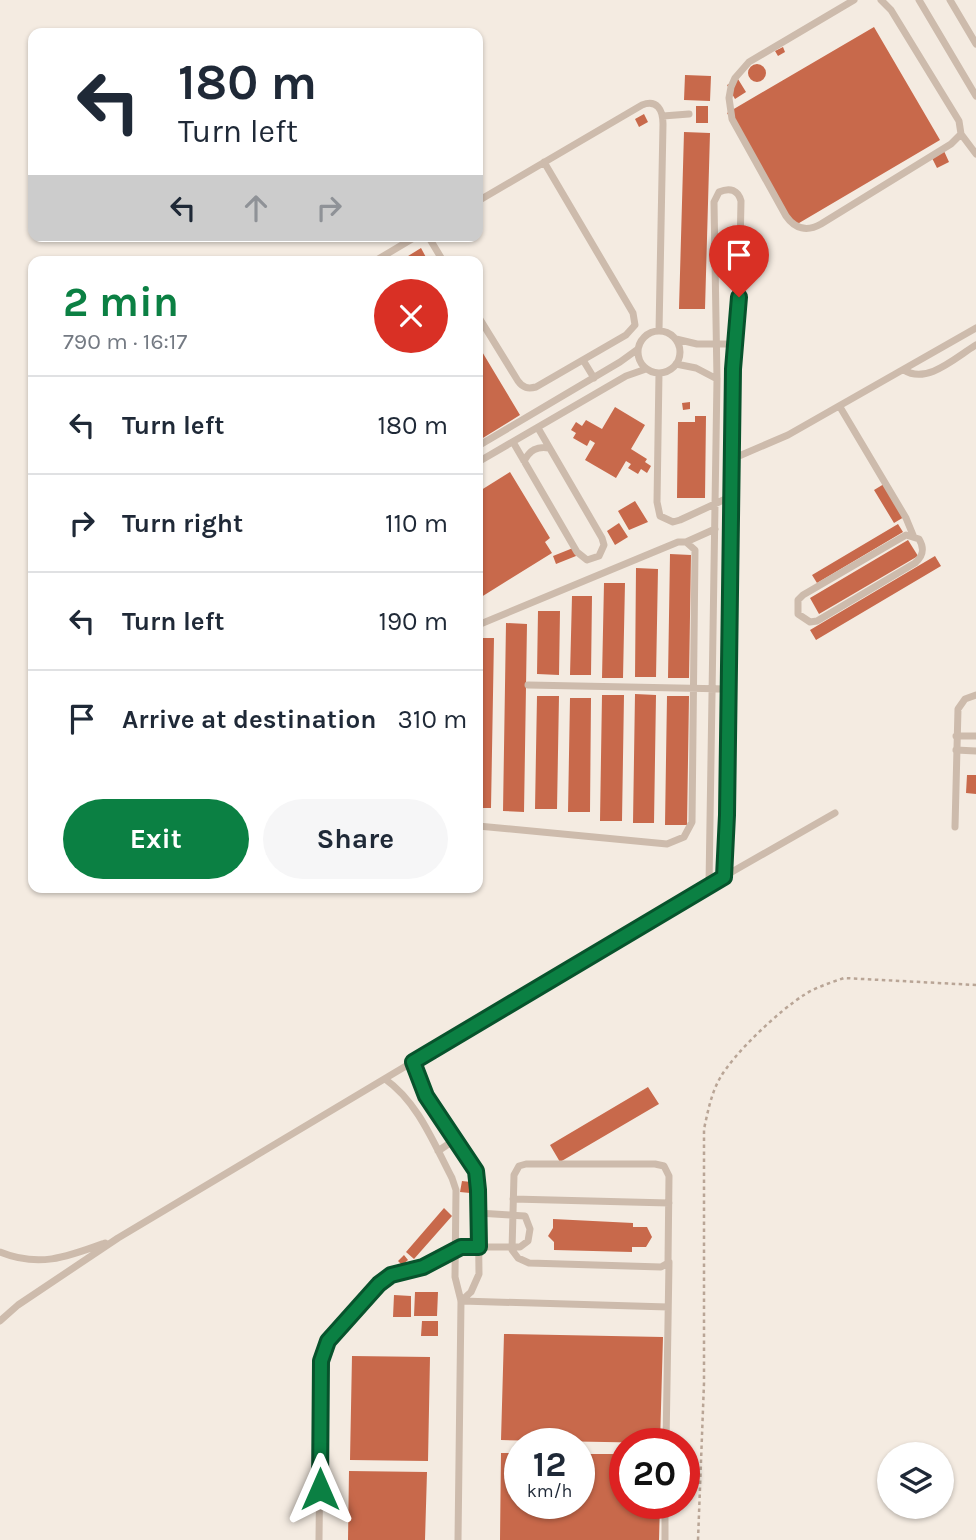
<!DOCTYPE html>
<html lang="en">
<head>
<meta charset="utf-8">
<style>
	:root { --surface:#fff; --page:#f6f6f7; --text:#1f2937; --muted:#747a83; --line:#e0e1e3; --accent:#0b8043 }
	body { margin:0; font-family:Karla,sans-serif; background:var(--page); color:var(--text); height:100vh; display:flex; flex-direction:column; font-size:26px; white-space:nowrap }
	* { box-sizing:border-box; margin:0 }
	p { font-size:23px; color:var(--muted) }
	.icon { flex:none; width:38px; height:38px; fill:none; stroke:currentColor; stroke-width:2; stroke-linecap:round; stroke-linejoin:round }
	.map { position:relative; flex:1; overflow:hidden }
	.details { position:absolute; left:28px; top:256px; width:455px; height:637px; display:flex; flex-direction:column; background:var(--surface); border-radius:14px; box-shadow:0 2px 5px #0004 }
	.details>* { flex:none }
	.banner { position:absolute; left:28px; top:28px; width:455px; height:214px; border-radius:14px; box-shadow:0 2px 5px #0004; background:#fff; color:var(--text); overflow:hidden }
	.controls { position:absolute; left:877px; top:1442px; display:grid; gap:14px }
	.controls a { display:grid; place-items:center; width:77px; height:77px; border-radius:50%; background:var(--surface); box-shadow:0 2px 5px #0004; font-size:35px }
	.speed { position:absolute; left:504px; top:1428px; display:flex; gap:14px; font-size:35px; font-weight:700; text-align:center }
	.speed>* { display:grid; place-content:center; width:91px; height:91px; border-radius:50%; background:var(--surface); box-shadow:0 2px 5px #0004; line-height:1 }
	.speed small { font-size:18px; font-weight:400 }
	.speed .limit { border:10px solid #d22; background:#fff; color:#111 }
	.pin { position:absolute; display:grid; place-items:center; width:60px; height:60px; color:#fff; margin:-72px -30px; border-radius:50% 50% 50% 0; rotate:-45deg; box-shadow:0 0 7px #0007 }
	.pin .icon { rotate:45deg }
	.me { position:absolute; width:77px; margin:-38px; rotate:0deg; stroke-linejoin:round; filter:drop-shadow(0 0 5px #0008) }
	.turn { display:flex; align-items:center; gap:24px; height:147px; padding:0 35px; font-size:32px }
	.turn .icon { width:91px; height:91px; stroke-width:2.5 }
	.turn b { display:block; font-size:49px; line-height:60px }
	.lanes { display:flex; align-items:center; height:66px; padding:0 35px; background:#0003; justify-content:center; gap:35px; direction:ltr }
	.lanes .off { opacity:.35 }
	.round { display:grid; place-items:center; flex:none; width:74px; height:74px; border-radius:37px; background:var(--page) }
	.head { display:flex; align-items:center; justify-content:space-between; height:119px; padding:0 35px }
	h1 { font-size:42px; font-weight:700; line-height:52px; color:var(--accent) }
	.cta { display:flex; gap:14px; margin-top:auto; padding:14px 35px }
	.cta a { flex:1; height:80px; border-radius:42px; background:var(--accent); color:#fff; font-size:28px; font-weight:700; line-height:80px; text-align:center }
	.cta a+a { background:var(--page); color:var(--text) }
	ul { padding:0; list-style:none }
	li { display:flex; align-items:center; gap:21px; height:98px; padding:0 35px; border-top:2px solid var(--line) }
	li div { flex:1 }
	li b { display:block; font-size:26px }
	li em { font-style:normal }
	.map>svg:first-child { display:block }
</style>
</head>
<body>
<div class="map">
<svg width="976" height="1540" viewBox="0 0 976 1540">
	<rect width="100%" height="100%" fill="#f4ebe1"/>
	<path fill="#c8694b" d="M874 27 940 140 794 226 727 113Z
		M783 47 785 52 778 56 775 51Z
		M748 73a9 9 0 1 1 18 0a9 9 0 1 1-18 0Z
		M685 75 711 76 710 101 684 100Z
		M738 79 746 92 735 99 727 85Z
		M696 106H708V123H696Z
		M644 114 648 122 639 127 635 119Z
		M684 132 710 133 705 309H679Z
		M944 151 949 162 937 168 932 158Z
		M421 248 428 261H400Z
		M478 345 520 415 478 441Z
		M690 402V409L683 410 682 403Z
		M615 407 645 425 631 449 647 459 645 462 651 466 647 473 641 469 638 474 628 468 631 464 626 461 616 478 585 460 595 443 590 440 587 446 573 438 576 433 571 430 576 422 582 426 586 420 602 429Z
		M695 416H706L705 498H677L678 422H695Z
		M510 472 550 538 545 542 552 553 478 599V492Z
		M884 484 904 517 894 523 874 490Z
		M635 501 648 522 629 530 618 511Z
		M619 523 628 537 615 545 607 531Z
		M898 524 903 532 817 583 812 575Z
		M908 540 918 556 819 614 810 598Z
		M573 548 576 556 556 564 553 556Z
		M670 554 691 555 689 678H668Z
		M935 556 941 566 816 640 810 630Z
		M636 568 658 569 656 677H635Z
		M604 583H625L623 678H602Z
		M572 596H592L591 675H570Z
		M538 611H560L559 675 537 674Z
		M506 623 527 624 524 812 503 811Z
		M478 638H494L491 808H478Z
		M635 694 656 695 654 823H633Z
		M602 695H624L622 821H600Z
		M537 696H559L557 809H535Z
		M667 696H689L687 825H665Z
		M570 698H591L590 812H568Z
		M967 775H976V794L966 793Z
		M648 1087 659 1104 560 1162 550 1145Z
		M462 1181 471 1182 470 1193 460 1192Z
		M444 1208 452 1216 414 1259 406 1252Z
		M553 1219 633 1223V1227H647L652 1237 646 1247H632V1252L554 1250V1242L548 1236 553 1228Z
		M404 1255 408 1260 402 1265 398 1261Z
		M415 1292H438L437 1316H414Z
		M394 1295 411 1296V1317H393Z
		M422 1321H438V1336H421Z
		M504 1334 663 1337 660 1443 501 1440Z
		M352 1356 430 1357 428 1461 350 1460Z
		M501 1453H520V1503H579V1454H625V1503H660L659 1540H500Z
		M349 1471 427 1472 425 1540H348Z"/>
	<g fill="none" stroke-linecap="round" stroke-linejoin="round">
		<path stroke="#b9a596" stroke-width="2.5" stroke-dasharray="3.5 3.5" stroke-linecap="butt" d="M698 1540 704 1383V1129C708 1111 711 1094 720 1078 734 1053 780 1010 804 995 816 987 830 983 844 978L976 985"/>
		<path stroke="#cdbbac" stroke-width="7" d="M854 0 749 62 735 78 731 87 729 98 732 119 786 216C795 229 807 232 821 224L951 144 961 134 959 121 891 10 881 0
			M919 0 976 96
			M950 0 976 44
			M663 116 689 114
			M961 134 976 154
			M478 201 642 105C657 99 663 110 663 124L659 331
			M428 236 443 261
			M375 261 417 236
			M478 316 518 381C523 388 528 389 536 387L626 335 635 325 633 313 544 162
			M638 352a21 21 0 1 1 42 0a21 21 0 1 1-42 0Z
			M676 339 697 344H735
			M583 360 594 378
			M676 364 696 368 717 379
			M904 370C927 385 956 357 976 345
			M659 373 657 502 660 516 673 522 680 520 732 496
			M840 407 906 518 913 535
			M513 442 577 552 587 560 599 556 604 545 602 538 538 428
			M478 446 620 362 638 349
			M732 459 788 435 976 328
			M524 461C530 450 537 446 549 448
			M478 462 626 376 646 369
			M906 535 919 539C925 549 923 556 915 563L817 621 810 622 798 614V600L803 595Z
			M686 542 715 529
			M478 625 678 542H686L695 550 692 822 684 837 667 844 478 826
			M528 685 728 689
			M956 736H976
			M956 750 976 751
			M955 827 958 709 965 699 976 695
			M709 885 717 379 714 202 719 192C730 187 738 190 741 201L739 297 733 369 727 815 724 876
			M413 1062 426 1096 476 1171 478 1190 479 1274 471 1292 461 1301
			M385 1079C418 1102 434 1144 452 1178L456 1190 455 1277 461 1301 458 1540
			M438 1151 456 1139
			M526 1164H655L664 1166 669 1176 668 1263 661 1267 529 1263 518 1258 512 1250 514 1175 519 1166Z
			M513 1199 669 1203
			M0 1252C39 1268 67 1257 105 1243
			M462 1301 668 1307
			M0 1321 18 1305 118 1238 709 885 835 813
			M666 1444 669 1262
			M319 1540 321 1361 325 1347 332 1335 379 1284 391 1275 423 1267 461 1247H520L528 1241 530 1229 525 1216 478 1213
			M665 1540V1503"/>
	</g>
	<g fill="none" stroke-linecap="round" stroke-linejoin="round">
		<g stroke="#07532c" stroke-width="18">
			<path id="route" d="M320 1489 321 1361 328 1341 379 1284 391 1275 423 1267 461 1247H479L478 1190 476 1171 426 1096 413 1062 724 877 727 815 733 369 739 297"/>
		</g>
		<use href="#route" stroke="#0b8043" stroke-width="12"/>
	</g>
</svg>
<div class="controls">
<a><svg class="icon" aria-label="layers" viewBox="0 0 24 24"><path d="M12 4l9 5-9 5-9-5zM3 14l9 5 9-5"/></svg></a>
</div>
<div class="speed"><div>12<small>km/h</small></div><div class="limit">20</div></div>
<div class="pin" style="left:739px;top:297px;background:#d93025"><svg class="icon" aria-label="arrive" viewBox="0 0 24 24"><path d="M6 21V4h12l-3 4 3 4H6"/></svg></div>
<svg class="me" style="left:320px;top:1489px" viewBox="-20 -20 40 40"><path d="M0-17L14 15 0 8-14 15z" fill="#0b8043" stroke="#fff" stroke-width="4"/></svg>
<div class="banner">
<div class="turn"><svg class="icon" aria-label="left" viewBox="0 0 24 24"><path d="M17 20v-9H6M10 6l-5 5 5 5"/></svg><div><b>180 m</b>Turn left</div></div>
<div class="lanes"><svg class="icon" aria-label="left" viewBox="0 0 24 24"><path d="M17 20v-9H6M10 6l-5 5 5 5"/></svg><svg class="icon off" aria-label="ahead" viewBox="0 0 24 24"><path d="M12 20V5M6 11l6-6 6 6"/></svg><svg class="icon off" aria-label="right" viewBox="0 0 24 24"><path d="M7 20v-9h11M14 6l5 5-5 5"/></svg></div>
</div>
<section class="details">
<div class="head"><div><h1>2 min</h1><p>790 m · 16:17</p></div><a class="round" style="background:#d93025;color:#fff"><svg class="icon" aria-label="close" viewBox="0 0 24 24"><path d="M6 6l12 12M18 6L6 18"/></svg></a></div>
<ul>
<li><svg class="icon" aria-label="left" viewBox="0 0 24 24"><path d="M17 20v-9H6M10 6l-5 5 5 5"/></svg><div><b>Turn left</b></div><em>180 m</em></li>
<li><svg class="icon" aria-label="right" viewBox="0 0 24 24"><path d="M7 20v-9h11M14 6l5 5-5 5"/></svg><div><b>Turn right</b></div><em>110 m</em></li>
<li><svg class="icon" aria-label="left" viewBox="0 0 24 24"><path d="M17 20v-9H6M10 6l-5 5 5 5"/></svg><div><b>Turn left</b></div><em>190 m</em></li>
<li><svg class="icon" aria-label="arrive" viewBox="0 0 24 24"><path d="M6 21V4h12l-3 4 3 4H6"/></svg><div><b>Arrive at destination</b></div><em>310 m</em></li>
</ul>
<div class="cta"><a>Exit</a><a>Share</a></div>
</section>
</div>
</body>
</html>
